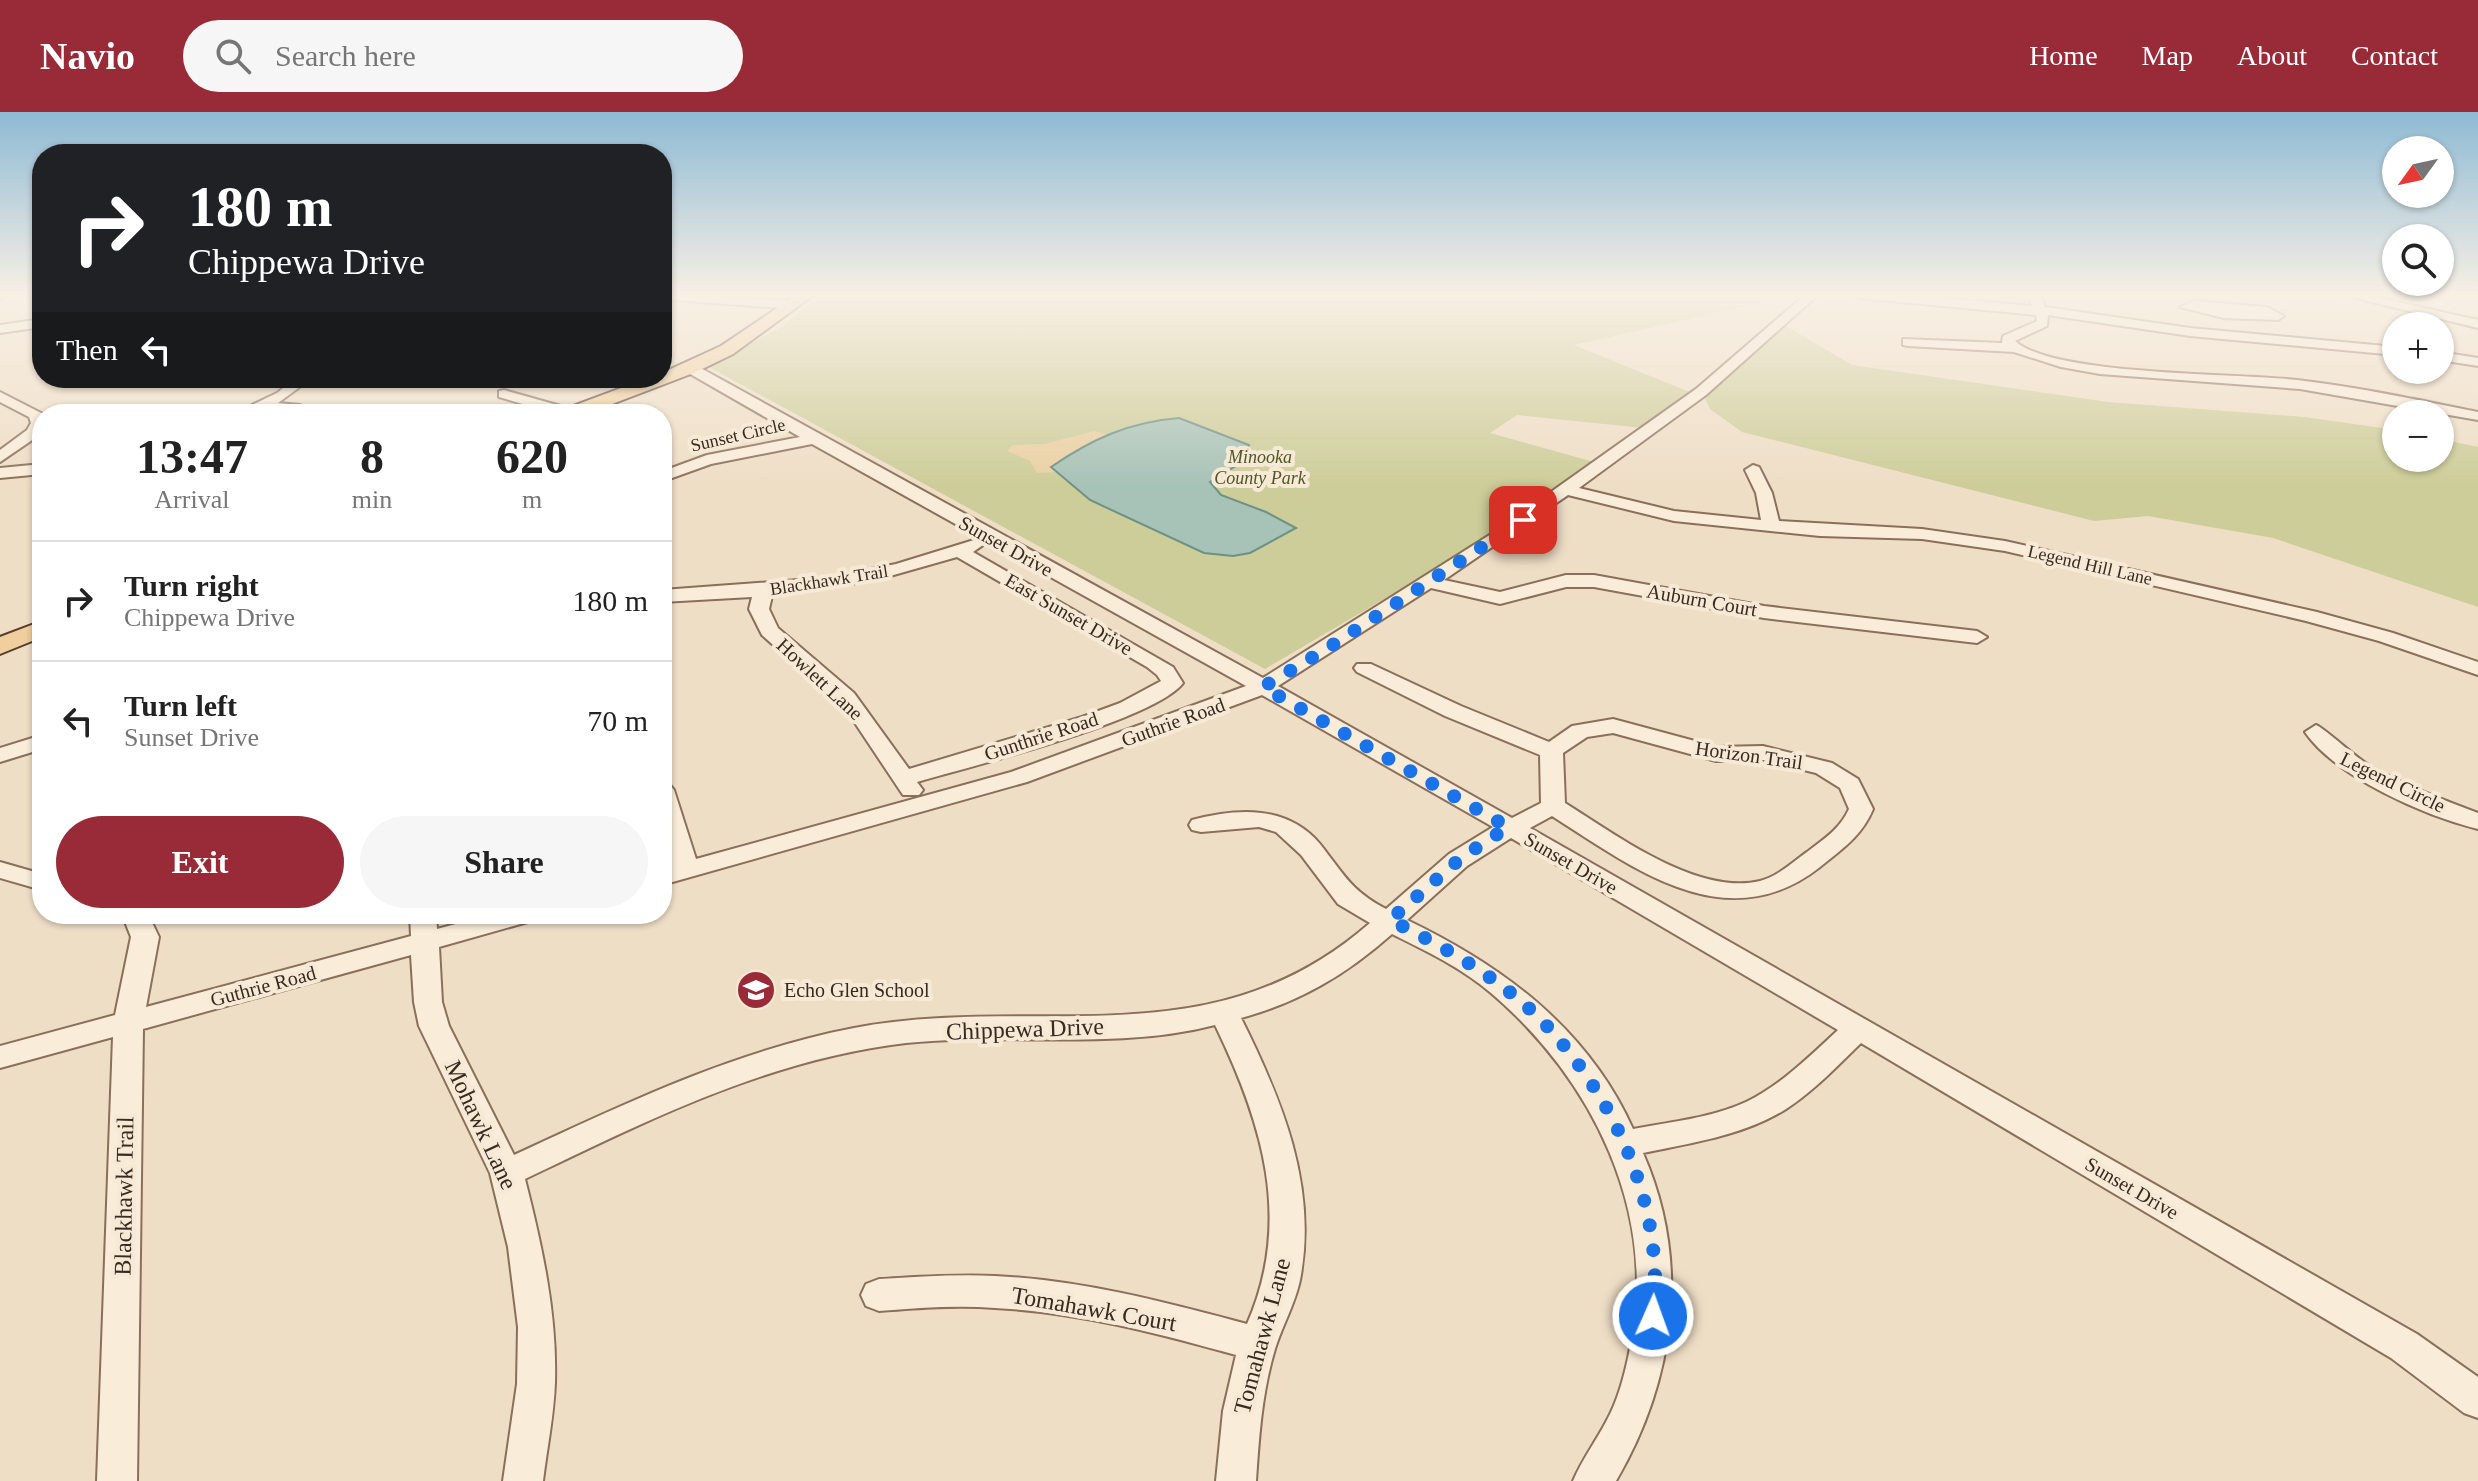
<!DOCTYPE html>
<html lang="en">
<head>
<meta charset="utf-8">
<style>
	:root { --surface:#fff; --page:#f6f6f6; --text:#222; --muted:#767676; --line:#e0e0e0; --accent:#992b38 }
	body { margin:0; font-family:"Times New Roman",serif; background:var(--page); color:var(--text); height:100vh; display:flex; flex-direction:column; font-size:30px; white-space:nowrap }
	* { box-sizing:border-box; margin:0 }
	p { font-size:26px; color:var(--muted) }
	.icon { flex:none; width:44px; height:44px; fill:none; stroke:currentColor; stroke-width:2; stroke-linecap:round; stroke-linejoin:round }
	.map { position:relative; flex:1; overflow:hidden }
	.drawer { position:absolute; left:32px; top:292px; width:640px; height:520px; display:flex; flex-direction:column; background:var(--surface); border-radius:32px; box-shadow:0 2px 6px #0004 }
	.drawer>* { flex:none }
	.banner { position:absolute; left:32px; top:32px; width:640px; height:244px; border-radius:32px; box-shadow:0 2px 6px #0004; background:#202124; color:#fff; overflow:hidden }
	.needle { width:52px; rotate:237deg }
	.controls { position:absolute; left:2382px; top:24px; display:grid; gap:16px }
	.controls a { display:grid; place-items:center; width:72px; height:72px; border-radius:50%; background:var(--surface); box-shadow:0 2px 6px #0004; font-size:40px }
	.pin { position:absolute; display:grid; place-items:center; width:68px; height:68px; color:#fff; margin:-34px; border-radius:16px; box-shadow:0 4px 12px #0006 }
	.me { position:absolute; width:88px; margin:-44px; rotate:2deg; stroke-linejoin:round; filter:drop-shadow(0 0 6px #0008) }
	.turn { display:flex; align-items:center; gap:28px; height:168px; padding:0 24px; font-size:36px }
	.turn .icon { width:104px; height:104px; stroke-width:2.5 }
	.turn b { display:block; font-size:56px; line-height:68px }
	.then { display:flex; align-items:center; height:76px; padding:0 24px; background:#0003; gap:16px; font-size:30px }
	.eta { display:flex; justify-content:space-evenly; align-items:center; height:136px; text-align:center }
	.eta b { font-size:48px; font-weight:600; line-height:56px }
	.primary-button { display:flex; gap:16px; margin-top:auto; padding:16px 24px }
	.primary-button a { flex:1; height:92px; border-radius:48px; background:var(--accent); color:#fff; font-size:32px; font-weight:600; line-height:92px; text-align:center }
	.primary-button a+a { background:var(--page); color:var(--text) }
	ul { padding:0; list-style:none }
	li { display:flex; align-items:center; gap:24px; height:120px; padding:0 24px; border-top:2px solid var(--line) }
	li div { flex:1 }
	li b { display:block; font-size:30px }
	li em { font-style:normal }
	header { display:flex; align-items:center; gap:48px; box-sizing:border-box; height:112px; padding:0 40px; background:var(--accent); color:#fff }
	header strong { font-size:38px }
	nav { display:flex; gap:44px; margin-inline-start:auto; font-size:28px }
	.search { width:560px; height:72px; background:var(--page); display:flex; align-items:center; gap:20px; box-sizing:border-box; padding:0 28px; border-radius:44px; color:var(--muted); font-size:30px }
	.map>svg:first-child { display:block }
</style>
</head>
<body>
<header>
<strong>Navio</strong>
<div class="search"><svg class="icon" aria-label="search" viewBox="0 0 24 24"><circle cx="10" cy="10" r="6"/><path d="M15 15l6 6"/></svg>Search here</div>
<nav><a>Home</a><a>Map</a><a>About</a><a>Contact</a></nav>
</header>
<div class="map">
<svg width="2478" height="1369" viewBox="0 0 2478 1369">
	<rect width="100%" height="100%" fill="#efdec6"/>
	<path fill="#cdcd99" d="M822 182H1801L1574 233 1692 281 1643 316 1517 303 1490 321 1594 350 1493 423 1265 557 707 254 780 216Z
		M1784 213 1852 253 2108 290 2304 305 2396 318V346H2440V327L2478 335V495L2273 426 2148 404 2094 409 1742 320 1710 297 1704 285Z"/>
	<path fill="#ead0a3" d="M1095 319 1107 323 1089 330 1052 356 1058 360 1037 361 1030 349 1007 339 1013 333 1044 332Z"/>
	<path fill="#a7c2b7" stroke="#6d9184" stroke-width="2" d="M1179 306 1249 333 1239 352 1210 370 1221 383 1266 400 1296 416 1250 441 1233 444 1204 441 1090 388 1051 355C1092 327 1129 310 1179 306Z"/>
	<g fill="none" stroke-linecap="round" stroke-linejoin="round">
		<g stroke="#8a6f5b" stroke-width="4">
			<path id="minor" d="M0 182H7L0 187Z
				M662 182 794 189 800 193 794 197 662 187Z
				M1806 182H1819L1706 283 1579 376 1674 399 1761 408 1756 381 1745 358 1753 353 1759 355 1772 381 1779 409 1922 417 2005 429 2317 500 2393 521 2478 550V563L2379 529 2306 509 2005 439 1922 427 1820 424 1674 409 1568 383 1444 468 1500 480 1566 463H1594L1764 494 1977 519 1987 525 1977 531 1764 506 1594 475H1566L1500 492 1431 476 1278 574 1512 706 1541 691 1540 643 1445 604 1357 560 1354 556 1357 552H1371L1461 594 1549 630 1572 614 1613 607 1717 635 1763 634 1832 651 1858 667 1873 697C1862 724 1842 737 1820 755 1727 828 1635 757 1552 704L1530 716 2417 1222 2478 1265V1306L2464 1301 2391 1246 1861 931C1837 954 1814 979 1786 997 1743 1024 1691 1031 1643 1041 1691 1150 1675 1268 1616 1369H1573C1583 1345 1600 1324 1611 1300 1620 1281 1626 1257 1630 1236 1659 1100 1592 967 1491 881 1462 856 1426 839 1392 822 1347 862 1300 890 1241 906 1282 988 1318 1075 1300 1168 1295 1192 1282 1214 1275 1237 1262 1280 1259 1324 1256 1369H1216L1223 1299 1236 1243C1157 1221 1077 1200 995 1196 957 1193 918 1196 879 1199L866 1194 861 1183 866 1172 879 1167C918 1165 956 1162 995 1164 1081 1168 1165 1190 1247 1212 1293 1108 1262 1010 1215 913 1115 939 1009 920 906 931 769 947 648 1008 525 1067 542 1134 557 1201 555 1270 554 1303 547 1336 543 1369H503L517 1272 518 1215 508 1135 490 1061 419 914 414 890 411 843 143 917 137 1369H97L113 925 0 956V934L115 903 131 825 122 802H148L159 825 146 895 411 824 410 802H436L437 817 493 802H539L535 808 439 835 442 890 449 914 514 1043C624 992 734 939 854 916 1039 881 1210 951 1370 811L1338 792 1301 743 1276 720 1259 715 1201 720 1192 718 1189 713 1192 708C1238 696 1287 693 1320 732 1343 761 1351 779 1386 797L1449 742 1493 715 1262 583 1027 670 662 773V757L672 754 662 719V671L670 673 674 678 696 747 1011 660 1246 574 812 332 711 352 672 366 666 364V358L707 343 800 325 685 259V253H695L1263 566 1496 419 1696 277ZM1613 621 1716 649 1763 648 1816 661 1840 676 1849 697C1840 717 1824 727 1807 740 1793 750 1777 765 1760 769 1697 784 1615 722 1565 691L1563 641 1587 625ZM1511 726 1838 918C1810 944 1781 973 1746 990 1711 1006 1670 1010 1633 1017 1588 917 1503 854 1407 808L1467 754Z
				M1854 182H1901L2032 194 2028 182H2040L2045 195 2190 216 2396 235V243L2190 224 2048 203 2047 214 2015 229C2053 264 2238 261 2297 268 2358 275 2418 288 2478 300V308L2300 277 2100 262 2061 255 2014 240 1908 234 1903 233V227L2002 231 2003 224 2037 209 2036 203 1860 186Z
				M2339 182H2361L2478 208V216Z
				M2194 189 2267 195 2284 204 2278 208 2224 206 2180 195Z
				M42 207V215L0 221V213Z
				M2440 240 2478 246V254L2440 248Z
				M296 266H312L278 291 300 293 323 302 262 298 253 302H233L277 281Z
				M504 278 575 298 577 301 557 302 499 285V279Z
				M0 280 43 302 42 319 38 324 0 350V338L27 318 31 311 29 305 0 290Z
				M42 352V362L0 366V356Z
				M974 428 983 433 973 440 1173 555 1183 571C1155 608 969 655 917 670L923 678 919 683H903L855 611 838 591 762 523 749 497 752 485 662 490V478L825 466 896 452ZM957 445 1147 555 1157 563 1161 569 1120 591 1082 605 909 657 854 581 778 516 769 497 772 484 876 468Z
				M2316 613C2323 615 2356 646 2370 654 2404 673 2441 687 2478 701V717C2425 704 2336 665 2305 620Z
				M42 623V637L0 650V636Z
				M0 750 42 762V778L0 766Z"/>
		</g>
		<g stroke="#583e2f" stroke-width="4">
			<path id="major" d="M798 182H815L733 242 696 260 586 302H560L562 298 648 266H662V261L721 234Z
				M42 509V525L0 542V525Z"/>
		</g>
		<use href="#minor" fill="#f9ecd9" fill-rule="evenodd"/>
		<use href="#major" fill="#f1ce9e" fill-rule="evenodd"/>
	</g>
	<linearGradient id="sky" x2="0" y2="1"><stop stop-color="#8ebad4"/><stop offset="0.49" stop-color="#f8f0e5"/><stop offset="1" stop-color="#f8f0e5" stop-opacity="0"/></linearGradient>
	<rect width="2478" height="374" fill="url(#sky)"/>
	<g fill="none" stroke-linecap="round" stroke-linejoin="round">
		<path stroke="#1a73e8" stroke-width="14" stroke-dasharray="0 25.2" d="M1523 408 1325 538 1263 575 1508 715 1461 746 1390 808C1449 837 1512 873 1555 923 1621 999 1665 1102 1653 1204"/>
	</g>
	<defs>
		<g id="school-disc" transform="scale(2)"><circle r="9.5" fill="#992b38" stroke="#f6e9d5"/><path d="M0-5L7-2L0 1L-7-2ZM-4 1L0 2.5L4 1V4Q0 6-4 4Z" fill="#fff"/></g>
	</defs>
	<g fill-rule="evenodd">
		<use href="#school-disc" x="756" y="878"/>
	</g>
	<g text-anchor="middle" dominant-baseline="central" stroke-width="8" stroke-linejoin="round" paint-order="stroke">
		<g font-size="18" fill="#3a291f" stroke="#f6e9d5">
			<text transform="translate(738 323) rotate(-13)">Sunset Circle</text>
			<text transform="translate(2090 453) rotate(13)">Legend Hill Lane</text>
			<text transform="translate(829 468) rotate(-9)">Blackhawk Trail</text>
		</g>
		<g font-size="18" font-style="italic" fill="#505726" stroke="#f6e9d5">
			<text x="1260" y="345">Minooka<tspan x="1260" dy="21">County Park</tspan></text>
		</g>
		<g font-size="20" fill="#3a291f" stroke="#f6e9d5">
			<text transform="translate(1006 434) rotate(29)">Sunset Drive</text>
			<text transform="translate(1702 488) rotate(10)">Auburn Court</text>
			<text transform="translate(1069 502) rotate(30)">East Sunset Drive</text>
			<text transform="translate(820 567) rotate(43)">Howlett Lane</text>
			<text transform="translate(1173 610) rotate(-20)">Guthrie Road</text>
			<text transform="translate(1041 624) rotate(-18)">Gunthrie Road</text>
			<text transform="translate(1749 643) rotate(8)">Horizon Trail</text>
			<text transform="translate(2393 670) rotate(26)">Legend Circle</text>
			<text transform="translate(1571 751) rotate(30)">Sunset Drive</text>
			<text transform="translate(263 874) rotate(-15)">Guthrie Road</text>
			<text transform="translate(2132 1076) rotate(30)">Sunset Drive</text>
		</g>
		<g font-size="20" fill="#3a291f" stroke="#f6e9d5" text-anchor="start">
			<text x="784" y="878">Echo Glen School</text>
		</g>
		<g font-size="24" fill="#3a291f" stroke="#f6e9d5">
			<text transform="translate(1025 917) rotate(-2)">Chippewa Drive</text>
			<text transform="translate(481 1013) rotate(65)">Mohawk Lane</text>
			<text transform="translate(124 1084) rotate(-89)">Blackhawk Trail</text>
			<text transform="translate(1094 1197) rotate(10)">Tomahawk Court</text>
			<text transform="translate(1262 1224) rotate(-75)">Tomahawk Lane</text>
		</g>
	</g>
</svg>
<div class="controls">
<a><svg class="needle" viewBox="-14 -14 28 28"><path d="M0-13l5 13h-10z" fill="#e53935"/><path d="M0 13l5-13h-10z" fill="#767676"/></svg></a>
<a><svg class="icon" aria-label="search" viewBox="0 0 24 24"><circle cx="10" cy="10" r="6"/><path d="M15 15l6 6"/></svg></a>
<a>+</a>
<a>−</a>
</div>
<div class="pin" style="left:1523px;top:408px;background:#d93025"><svg class="icon" aria-label="arrive" viewBox="0 0 24 24"><path d="M6 21V4h12l-3 4 3 4H6"/></svg></div>
<svg class="me" style="left:1653px;top:1204px" viewBox="-20 -20 40 40"><circle r="17" fill="#1a73e8" stroke="#fff" stroke-width="3"/><path d="M0-11L8 9 0 5-8 9z" fill="#fff"/></svg>
<div class="banner">
<div class="turn"><svg class="icon" aria-label="right" viewBox="0 0 24 24"><path d="M7 20v-9h11M14 6l5 5-5 5"/></svg><div><b>180 m</b>Chippewa Drive</div></div>
<div class="then">Then<svg class="icon" aria-label="left" viewBox="0 0 24 24"><path d="M17 20v-9H6M10 6l-5 5 5 5"/></svg></div>
</div>
<section class="drawer">
<div class="eta">
<div><b>13:47</b><p>Arrival</p></div>
<div><b>8</b><p>min</p></div>
<div><b>620</b><p>m</p></div>
</div>
<ul>
<li><svg class="icon" aria-label="right" viewBox="0 0 24 24"><path d="M7 20v-9h11M14 6l5 5-5 5"/></svg><div><b>Turn right</b><p>Chippewa Drive</p></div><em>180 m</em></li>
<li><svg class="icon" aria-label="left" viewBox="0 0 24 24"><path d="M17 20v-9H6M10 6l-5 5 5 5"/></svg><div><b>Turn left</b><p>Sunset Drive</p></div><em>70 m</em></li>
</ul>
<div class="primary-button"><a>Exit</a><a>Share</a></div>
</section>
</div>
</body>
</html>
